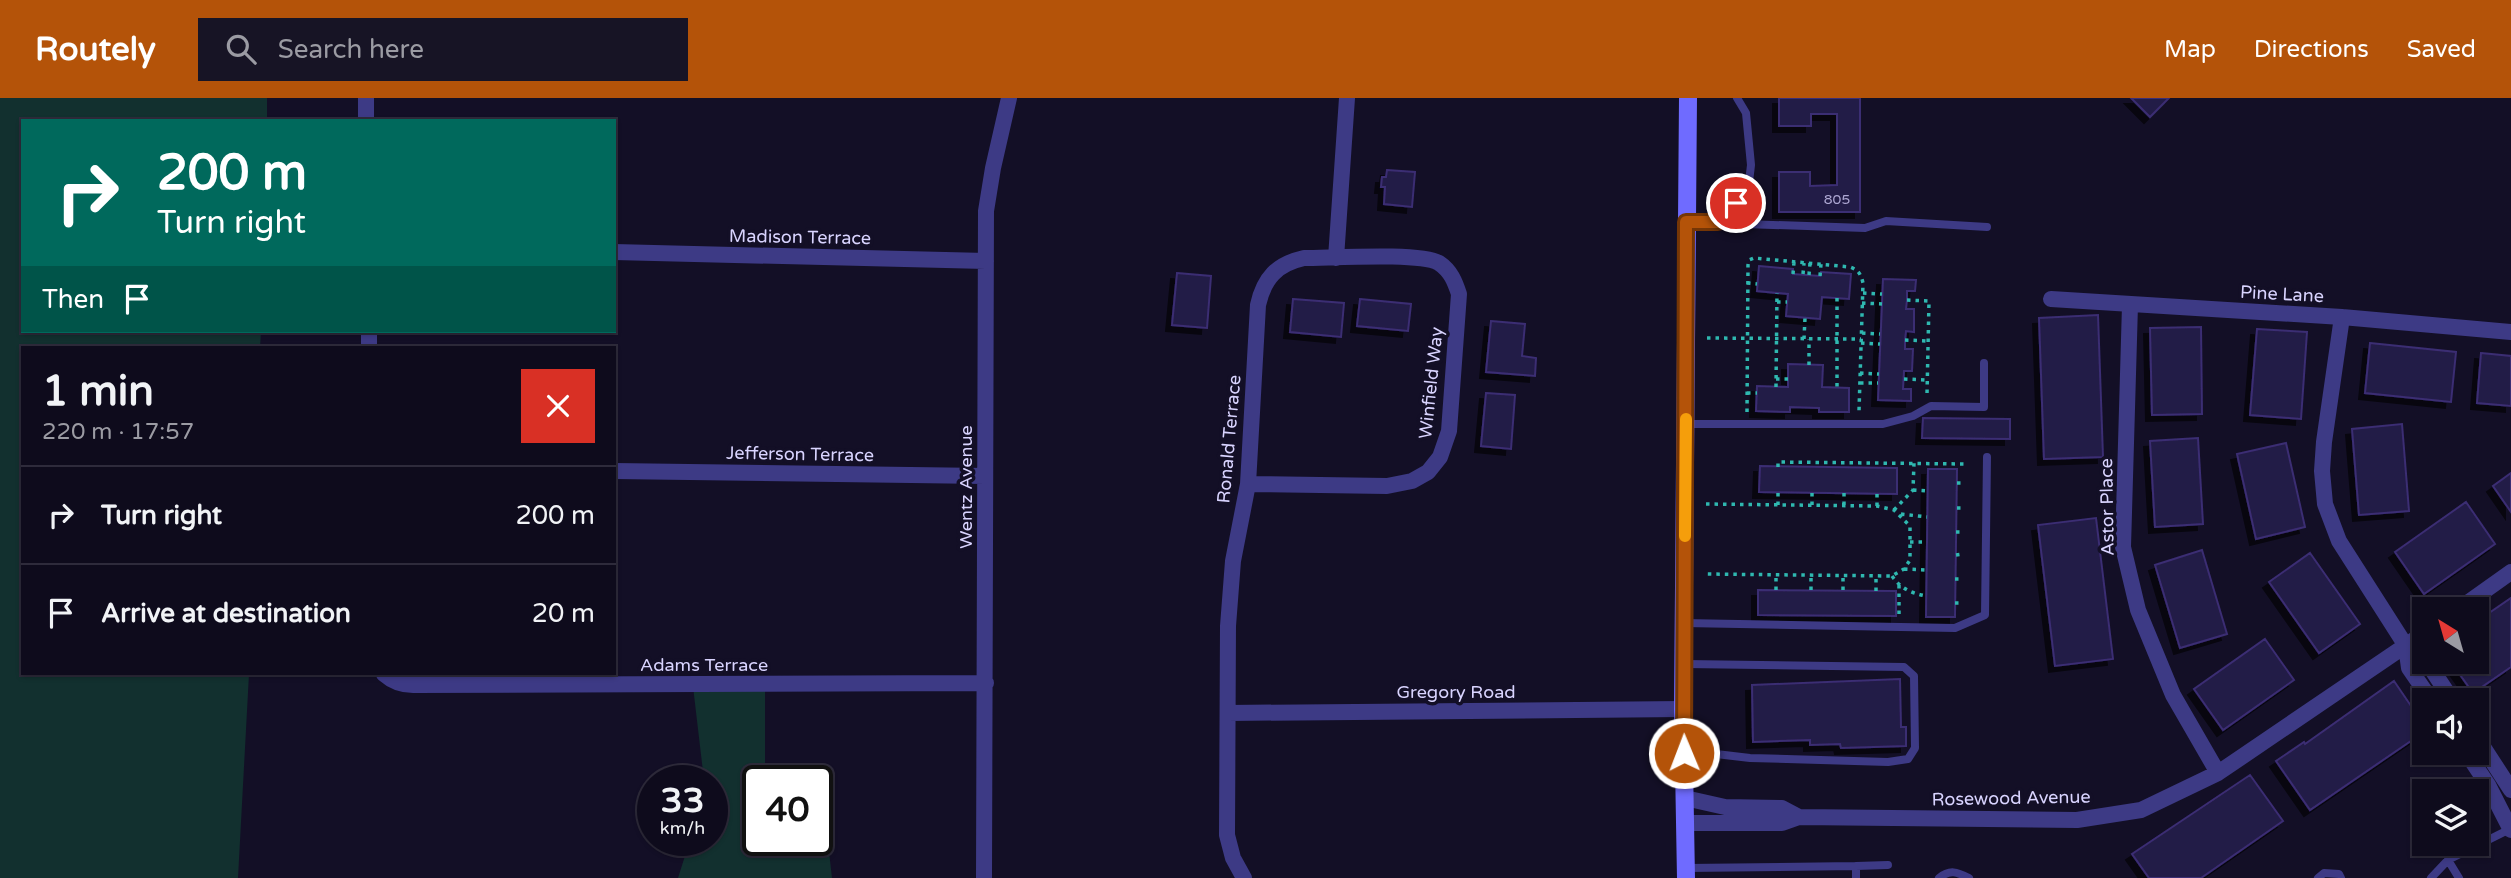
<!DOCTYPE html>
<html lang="en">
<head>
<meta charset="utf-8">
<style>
	:root { --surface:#0e0b1c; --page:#171425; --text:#f1f3f6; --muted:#9b9ba3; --line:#2e2b3b; --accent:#b45309 }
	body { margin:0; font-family:"Varela Round",sans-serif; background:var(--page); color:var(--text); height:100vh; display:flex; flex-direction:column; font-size:26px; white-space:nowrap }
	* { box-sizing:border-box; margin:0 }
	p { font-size:23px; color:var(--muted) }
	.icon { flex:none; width:38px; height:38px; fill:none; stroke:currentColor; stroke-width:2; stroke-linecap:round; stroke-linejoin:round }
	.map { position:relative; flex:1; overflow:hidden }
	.panel { position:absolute; left:21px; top:248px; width:595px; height:329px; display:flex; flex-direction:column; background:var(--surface); border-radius:0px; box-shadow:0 2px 5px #0004,0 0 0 2px var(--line) }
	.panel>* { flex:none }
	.banner { position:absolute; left:21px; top:21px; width:595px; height:214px; border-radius:0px; box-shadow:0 2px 5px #0004,0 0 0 2px var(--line); background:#00695c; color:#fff; overflow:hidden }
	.needle { width:46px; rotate:323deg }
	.fabs { position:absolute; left:2412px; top:499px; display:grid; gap:14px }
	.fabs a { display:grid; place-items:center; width:77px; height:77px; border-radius:0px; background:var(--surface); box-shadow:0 2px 5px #0004,0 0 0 2px var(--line); font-size:35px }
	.speed { position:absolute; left:637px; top:667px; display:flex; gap:14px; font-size:35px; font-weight:700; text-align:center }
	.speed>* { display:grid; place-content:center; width:91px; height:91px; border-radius:50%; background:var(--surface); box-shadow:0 2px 5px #0004,0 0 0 2px var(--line); line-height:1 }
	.speed small { font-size:18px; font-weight:400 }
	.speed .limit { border:4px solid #111; border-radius:10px; background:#fff; color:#111 }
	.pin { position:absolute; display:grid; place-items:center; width:60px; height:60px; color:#fff; margin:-30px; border:4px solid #fff; border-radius:50%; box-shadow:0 2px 7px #0007 }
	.me { position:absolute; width:77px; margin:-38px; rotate:359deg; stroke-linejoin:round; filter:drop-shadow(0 0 5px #0008) }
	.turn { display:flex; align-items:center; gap:24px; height:147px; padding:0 21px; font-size:32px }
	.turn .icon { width:91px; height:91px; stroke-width:2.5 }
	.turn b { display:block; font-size:49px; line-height:60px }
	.then { display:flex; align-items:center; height:66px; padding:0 21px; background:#0003; gap:14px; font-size:26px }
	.round { display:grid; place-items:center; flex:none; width:74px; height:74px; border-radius:0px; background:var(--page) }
	.head { display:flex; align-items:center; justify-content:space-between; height:119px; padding:0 21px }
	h1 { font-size:42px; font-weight:700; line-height:52px }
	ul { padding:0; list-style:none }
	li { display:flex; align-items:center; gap:21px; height:98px; padding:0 21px; border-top:2px solid var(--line) }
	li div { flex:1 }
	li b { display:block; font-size:26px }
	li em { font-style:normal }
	header { display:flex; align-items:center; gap:42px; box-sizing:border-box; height:98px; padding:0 35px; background:var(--accent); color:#fff }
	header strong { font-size:33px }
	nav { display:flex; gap:38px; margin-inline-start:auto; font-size:24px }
	.search { width:490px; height:63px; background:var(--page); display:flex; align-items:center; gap:18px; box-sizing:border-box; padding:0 24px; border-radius:0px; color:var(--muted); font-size:26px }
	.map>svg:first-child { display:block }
</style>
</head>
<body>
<header>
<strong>Routely</strong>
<div class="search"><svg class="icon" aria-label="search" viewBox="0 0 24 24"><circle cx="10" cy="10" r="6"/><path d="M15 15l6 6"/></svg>Search here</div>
<nav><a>Map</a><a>Directions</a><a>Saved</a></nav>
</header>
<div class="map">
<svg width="2511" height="780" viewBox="0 0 2511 780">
	<defs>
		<filter id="shadow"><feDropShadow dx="-6" dy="6" stdDeviation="0" flood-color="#0009"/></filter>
	</defs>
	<rect width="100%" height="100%" fill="#130f26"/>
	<path fill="#12302f" d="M0 0H267V23H23V233H261L260 250H23V576H249L238 780H0Z
		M765 579V682H758V742H817V700L823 701 832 780H678L690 742H712V682H704L692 580Z"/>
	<path fill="#241b47" stroke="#3b2d73" stroke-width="2" filter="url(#shadow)" d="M1779 0H1860V114H1779V74H1810V88L1837 87V16H1811V28H1779Z
		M2131 0H2169L2150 19Z
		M1387 72 1415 74 1412 109 1384 106 1385 89H1381L1382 79H1386Z
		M1759 168 1793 171V176L1820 178 1821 174 1851 176 1849 201 1822 199 1820 221 1786 218 1788 196 1757 193Z
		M1177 175 1211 178 1207 230 1172 227Z
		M1883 181 1916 182 1915 193H1907V202L1906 211H1914V234L1906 233 1905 242V251H1913L1912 273H1904L1903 291H1911V303L1878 302Z
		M1293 201 1344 205 1341 239 1290 234Z
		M1360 201 1411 206 1408 233 1357 228Z
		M2098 217 2103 359 2044 361 2039 220Z
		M1491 223 1525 226 1522 258 1536 260 1535 278 1486 274Z
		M2201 229 2202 316 2152 317 2150 230Z
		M2257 231 2307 234 2301 321 2250 317Z
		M2370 245 2456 254 2451 304 2365 295Z
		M2481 255 2511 258V308L2477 305Z
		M1788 266 1823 267 1822 289 1849 290V314H1819V310L1790 309V314L1756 313 1757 288 1788 289Z
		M1486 295 1515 297 1511 351 1481 348Z
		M1923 320 2010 321V341L1922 340Z
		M2402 326 2409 413 2359 417 2352 331Z
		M2198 340 2203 426 2155 429 2150 343Z
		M2286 345 2305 429 2256 441 2237 356Z
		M1760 368 1897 370V396L1759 394Z
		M1928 371H1957L1955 519H1926Z
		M2511 375V414L2493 388Z
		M2466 404 2495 446 2424 496 2395 454Z
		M2096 420 2113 561 2055 568 2038 427Z
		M2202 452 2227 536 2180 550 2155 467Z
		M2310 455 2360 526 2319 555 2269 484Z
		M1758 492 1896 493V518L1758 517Z
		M2511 500V569L2473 595 2451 564H2476V524Z
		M2265 541 2294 582 2223 632 2194 591Z
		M1900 581 1901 629H1906V648L1841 650 1840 646 1810 647V642L1753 644 1752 587Z
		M2394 583 2424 627V634L2310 712 2276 663 2304 644 2305 646Z
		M2250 677 2283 723 2201 780H2149L2132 756Z"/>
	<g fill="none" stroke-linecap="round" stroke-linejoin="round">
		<path stroke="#2fb8b0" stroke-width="3.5" stroke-dasharray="3.5 5" stroke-linecap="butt" d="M1793 176 1794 164
			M1803 176 1804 165
			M1809 177 1810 165
			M1820 178 1821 166
			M1747 185 1757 186
			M1863 195 1882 196
			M1837 200V290
			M1907 202 1929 203 1927 296
			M1777 204H1787
			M1862 205 1882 206
			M1862 235 1880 236
			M1707 240 1861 241
			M1804 241 1805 220
			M1905 242 1928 243
			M1861 245 1880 246
			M1809 267V241
			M1860 275 1879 276
			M1776 281H1788
			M1904 281 1927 282
			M1860 285H1878
			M1776 289 1777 195
			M1747 295H1757
			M1747 314 1748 167 1749 162 1754 160 1850 169C1859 172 1861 177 1863 185L1859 313
			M1778 369V364L1964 366
			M1957 385H1964
			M1913 392 1928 393
			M1877 396V408
			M1706 406 1877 408 1894 412 1910 428V462L1904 471 1892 478 1706 476
			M1778 407V395
			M1812 407V395
			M1844 407V395
			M1957 410H1963
			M1894 412 1913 392 1914 365
			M1901 416 1927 419
			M1956 434H1963
			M1910 444H1927
			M1956 457 1963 456
			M1904 471 1927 472
			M1892 478C1901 491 1911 495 1926 498
			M1955 481H1962
			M1776 492V478
			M1811 492V479
			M1843 492V479
			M1876 493V479
			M1955 505H1962
			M1899 516V487"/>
		<path stroke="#3d3a85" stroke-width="8" d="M1686 124 1865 130 1886 123 1987 129
			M1718 124 1736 105 1749 84 1751 67 1746 15 1737 0
			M1686 326H1883L1913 318 1931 308 1984 309V265
			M1684 525 1955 530 1985 517 1987 359
			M1684 566 1904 569 1914 578 1915 650 1908 661 1888 664 1750 660 1716 656 1684 655
			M2448 762 2459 780
			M1856 768 1888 767
			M1686 770 1856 768V780
			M1939 780C1950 771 1957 774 1969 780
			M2318 780 2324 775 2339 776 2341 780
			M2431 780 2448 762 2510 731"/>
		<path stroke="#3d3a85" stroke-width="16" d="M366 23V0
			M614 154 986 163
			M1336 160 1347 0
			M2051 201 2342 219 2511 234
			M2130 207 2123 449 2138 512 2173 597 2218 675
			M2342 219 2324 344 2322 373 2325 406 2339 443 2406 548 2424 559
			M369 233V250
			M614 373 985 378
			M2459 511 2511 474
			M2406 548 2409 570 2431 602
			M2427 564 2452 602
			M384 576C393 584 402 587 413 587L986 585
			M1228 615 1683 611
			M2476 638 2511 692
			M2466 654 2488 687 2511 732
			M1685 700 1725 709 1782 710 1799 719
			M1686 725H1782L1799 719 2077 722 2141 712 2218 675 2424 535
			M984 780 986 113 993 70 1009 0
			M1244 780 1233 760 1227 737 1228 528 1233 463 1248 386 1258 207C1264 180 1277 166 1304 160 1331 160 1420 154 1439 165 1451 173 1455 184 1459 196L1449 333 1440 359 1428 374 1412 383 1387 388 1248 386"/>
		<path stroke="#6f6bff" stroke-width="18" d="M1686 780 1683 611 1688 0"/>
	</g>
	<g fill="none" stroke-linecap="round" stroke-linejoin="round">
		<g stroke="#753606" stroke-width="18">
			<path id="route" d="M1684 655 1686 124H1718L1736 105"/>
		</g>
		<use href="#route" stroke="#b45309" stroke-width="12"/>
		<path stroke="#f59e0b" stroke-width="12" d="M1685 438 1686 321"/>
	</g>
	<g text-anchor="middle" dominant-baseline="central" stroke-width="7" stroke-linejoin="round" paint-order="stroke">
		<g font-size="14" fill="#aca6d1">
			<text x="1837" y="101">805</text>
		</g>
		<g font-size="18" fill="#d9d4ff" stroke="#130f26">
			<text transform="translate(800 139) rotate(1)">Madison Terrace</text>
			<text transform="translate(2282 196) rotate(3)">Pine Lane</text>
			<text transform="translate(1431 285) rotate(-84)">Winfield Way</text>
			<text transform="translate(1229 341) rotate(-85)">Ronald Terrace</text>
			<text transform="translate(800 356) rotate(1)">Jefferson Terrace</text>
			<text transform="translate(966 389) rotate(-90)">Wentz Avenue</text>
			<text transform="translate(2107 409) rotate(-91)">Astor Place</text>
			<text x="704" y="567">Adams Terrace</text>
			<text x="1456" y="594">Gregory Road</text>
			<text transform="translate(2011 700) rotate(-1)">Rosewood Avenue</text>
		</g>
	</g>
</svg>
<div class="fabs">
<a><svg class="needle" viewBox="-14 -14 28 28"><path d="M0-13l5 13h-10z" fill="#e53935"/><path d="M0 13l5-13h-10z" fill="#9b9ba3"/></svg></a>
<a><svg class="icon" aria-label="sound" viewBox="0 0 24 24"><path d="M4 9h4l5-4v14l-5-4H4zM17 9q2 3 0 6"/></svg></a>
<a><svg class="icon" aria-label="layers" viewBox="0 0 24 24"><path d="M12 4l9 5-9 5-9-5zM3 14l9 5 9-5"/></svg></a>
</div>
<div class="speed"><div>33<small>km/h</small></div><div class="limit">40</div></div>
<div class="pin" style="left:1736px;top:105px;background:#d93025"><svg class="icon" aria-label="arrive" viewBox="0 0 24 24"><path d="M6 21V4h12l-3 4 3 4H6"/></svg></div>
<svg class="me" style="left:1684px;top:655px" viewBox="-20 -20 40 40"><circle r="17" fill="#b45309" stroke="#fff" stroke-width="3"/><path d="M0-11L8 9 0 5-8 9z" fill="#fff"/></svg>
<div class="banner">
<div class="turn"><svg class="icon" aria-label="right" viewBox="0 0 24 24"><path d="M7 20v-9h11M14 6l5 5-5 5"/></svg><div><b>200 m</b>Turn right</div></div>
<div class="then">Then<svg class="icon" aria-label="arrive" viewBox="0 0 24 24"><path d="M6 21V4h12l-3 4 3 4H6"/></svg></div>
</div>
<section class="panel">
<div class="head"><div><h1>1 min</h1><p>220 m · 17:57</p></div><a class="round" style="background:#d93025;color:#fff"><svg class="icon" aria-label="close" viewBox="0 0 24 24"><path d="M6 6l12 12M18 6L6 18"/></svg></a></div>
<ul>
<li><svg class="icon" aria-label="right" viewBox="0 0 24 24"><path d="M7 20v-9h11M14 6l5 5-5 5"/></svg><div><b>Turn right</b></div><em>200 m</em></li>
<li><svg class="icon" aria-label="arrive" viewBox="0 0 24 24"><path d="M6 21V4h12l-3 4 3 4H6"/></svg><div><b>Arrive at destination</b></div><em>20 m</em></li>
</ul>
</section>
</div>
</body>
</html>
